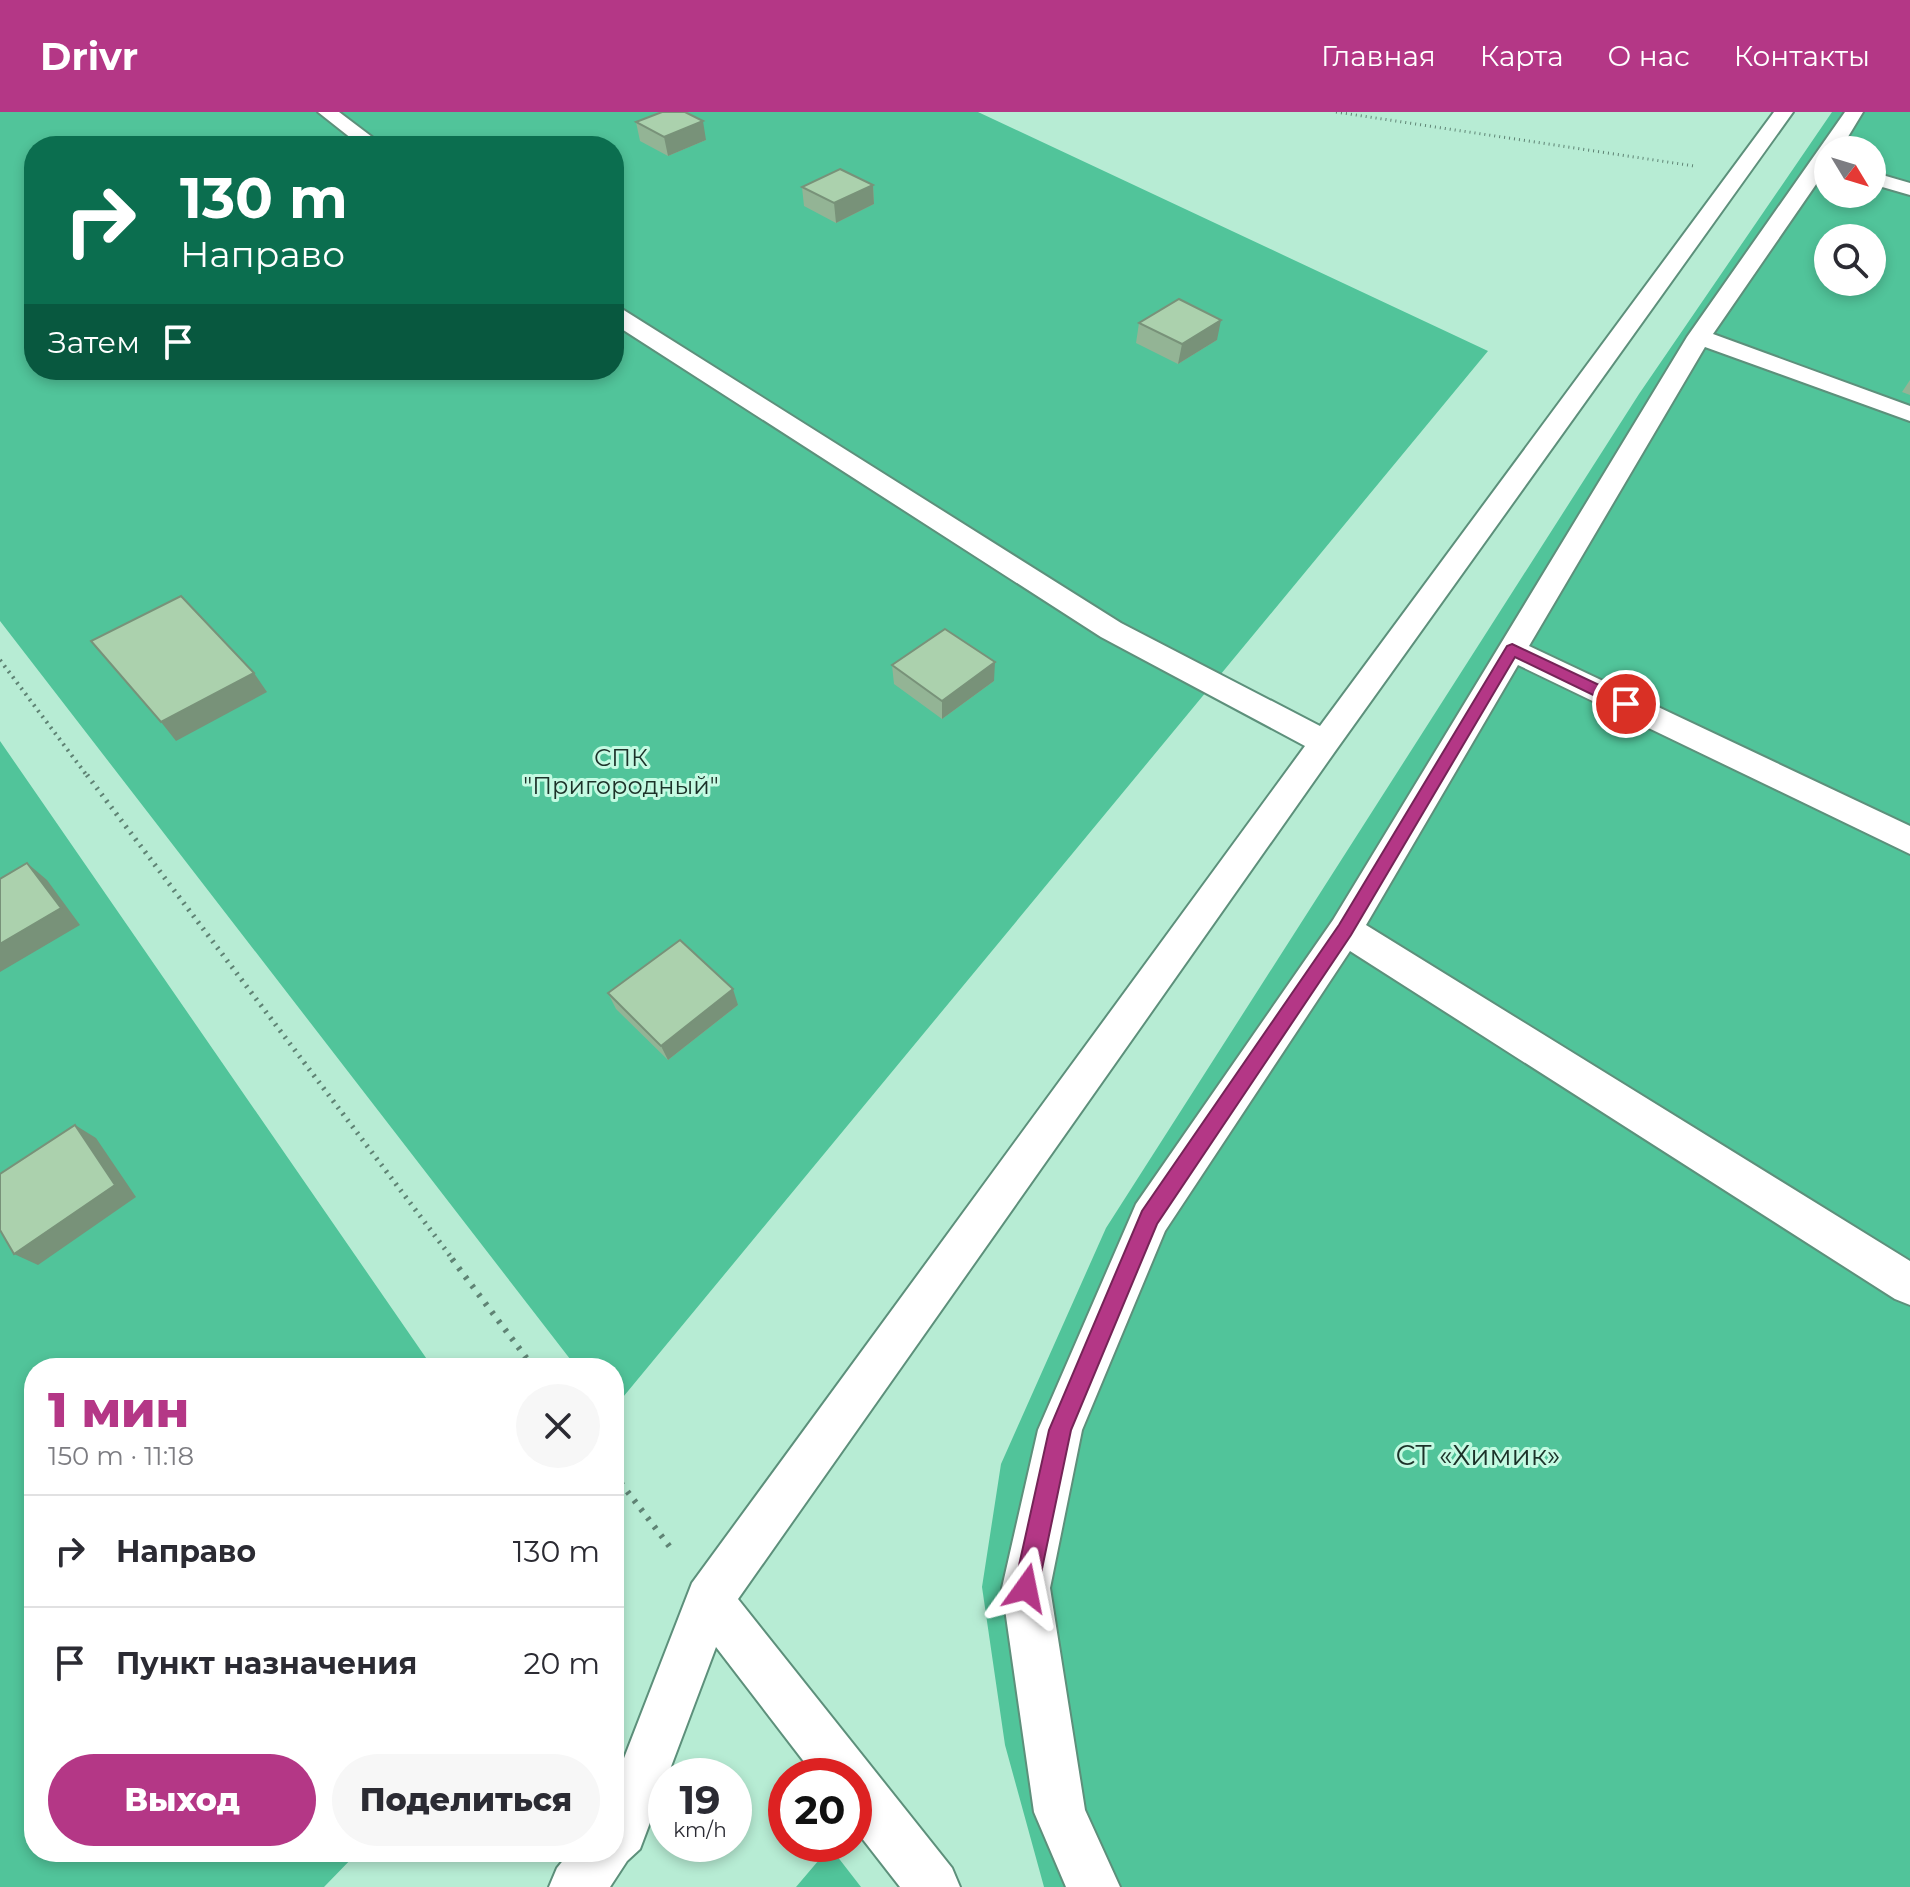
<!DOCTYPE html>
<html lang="ru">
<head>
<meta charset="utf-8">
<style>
	:root { --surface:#fff; --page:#f7f7f7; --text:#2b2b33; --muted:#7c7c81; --line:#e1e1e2; --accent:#b43786 }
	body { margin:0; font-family:Montserrat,sans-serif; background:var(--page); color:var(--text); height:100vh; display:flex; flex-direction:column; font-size:30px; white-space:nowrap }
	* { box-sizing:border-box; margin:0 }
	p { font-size:26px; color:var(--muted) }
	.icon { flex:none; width:44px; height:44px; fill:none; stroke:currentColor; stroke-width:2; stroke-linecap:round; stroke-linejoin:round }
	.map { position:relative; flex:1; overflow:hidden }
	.drawer { position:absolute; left:24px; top:1246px; width:600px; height:504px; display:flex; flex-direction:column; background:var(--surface); border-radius:32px; box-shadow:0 4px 12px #0003 }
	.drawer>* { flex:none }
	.banner { position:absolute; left:24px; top:24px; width:600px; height:244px; border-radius:32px; box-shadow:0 4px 12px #0003; background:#0b6e4f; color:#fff; overflow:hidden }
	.needle { width:52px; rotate:128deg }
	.controls { position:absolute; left:1814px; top:24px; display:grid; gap:16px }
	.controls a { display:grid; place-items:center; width:72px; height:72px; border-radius:50%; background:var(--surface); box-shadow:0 4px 12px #0003; font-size:40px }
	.speed { position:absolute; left:648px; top:1646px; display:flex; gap:16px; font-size:40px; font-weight:700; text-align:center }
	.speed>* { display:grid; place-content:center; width:104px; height:104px; border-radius:50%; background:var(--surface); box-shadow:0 4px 12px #0003; line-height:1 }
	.speed small { font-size:20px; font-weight:400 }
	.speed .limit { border:12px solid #d22; background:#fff; color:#111 }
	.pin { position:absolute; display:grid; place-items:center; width:68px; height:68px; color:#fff; margin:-34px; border:4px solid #fff; border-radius:50%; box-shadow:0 2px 8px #0007 }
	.me { position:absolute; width:88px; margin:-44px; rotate:12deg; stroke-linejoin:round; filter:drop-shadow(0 0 6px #0008) }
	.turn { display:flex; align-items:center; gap:28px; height:168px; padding:0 24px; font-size:36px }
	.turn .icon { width:104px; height:104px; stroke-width:2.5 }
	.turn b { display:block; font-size:56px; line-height:68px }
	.then { display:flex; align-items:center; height:76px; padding:0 24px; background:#0003; gap:16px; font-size:30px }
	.round { display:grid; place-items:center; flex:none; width:84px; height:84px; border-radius:42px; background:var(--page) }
	.summary { display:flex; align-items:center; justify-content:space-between; height:136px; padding:0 24px }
	h1 { font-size:48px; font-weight:800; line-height:60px; color:var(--accent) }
	.cta { display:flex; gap:16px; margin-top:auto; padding:16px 24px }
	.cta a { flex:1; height:92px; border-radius:48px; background:var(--accent); color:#fff; font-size:32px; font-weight:800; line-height:92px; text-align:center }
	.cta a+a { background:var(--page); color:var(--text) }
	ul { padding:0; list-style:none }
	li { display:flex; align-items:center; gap:24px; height:112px; padding:0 24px; border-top:2px solid var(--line) }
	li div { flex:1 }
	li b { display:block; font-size:30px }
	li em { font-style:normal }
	header { display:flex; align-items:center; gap:48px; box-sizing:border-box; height:112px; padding:0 40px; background:var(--accent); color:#fff }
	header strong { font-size:38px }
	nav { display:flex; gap:44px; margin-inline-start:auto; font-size:28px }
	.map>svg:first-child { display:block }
</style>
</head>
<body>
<header>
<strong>Drivr</strong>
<nav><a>Главная</a><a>Карта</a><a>О нас</a><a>Контакты</a></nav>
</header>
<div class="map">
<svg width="1910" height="1775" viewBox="0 0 1910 1775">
	<rect width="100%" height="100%" fill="#b7ecd4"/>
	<path fill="#51c49a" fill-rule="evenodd" d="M0 0H978L1488 239 614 1296V1256H577L0 509ZM34 34H614V258H34Z
		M1832 0H1910V1775H1044L1005 1633 982 1475 1001 1352 1106 1116 1639 282ZM1828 38H1872V82H1828ZM1828 126H1872V170H1828Z
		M0 629 433 1256H34V1740H358L324 1775H0Z
		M830 1735 861 1775H796Z"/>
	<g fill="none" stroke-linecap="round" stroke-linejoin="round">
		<g stroke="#5d907b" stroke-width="4">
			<path id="service" d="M318 0H339L384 34H361Z
				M1774 0H1793L1336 638 738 1487 952 1756 960 1775H900L854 1716V1664H815L716 1535 640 1737 627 1749 610 1775H549L557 1756 570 1740H614V1672L692 1471 1305 634 1101 525 614 212V195L622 197 1121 511 1320 614Z
				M1845 0H1863L1840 38H1828V55L1713 222 1910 294V309L1705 235 1529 534 1910 714V742L1518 553 1366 813 1910 1149V1193L1895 1187 1350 839 1165 1119 1082 1318 1050 1476 1085 1698 1120 1775H1066L1034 1700 1002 1476 1038 1318 1136 1092 1333 808 1687 225Z
				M1872 60 1910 71V83L1872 72Z"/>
		</g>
		<path stroke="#5f8374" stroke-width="3" stroke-dasharray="1 4" stroke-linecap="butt" d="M1336 0 1694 54"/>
		<path stroke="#5f8374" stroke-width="4" stroke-dasharray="2 5" stroke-linecap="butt" d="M0 548 88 665"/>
		<path stroke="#5f8374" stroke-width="5" stroke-dasharray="2 6" stroke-linecap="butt" d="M87 663 454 1149"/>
		<path stroke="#5f8374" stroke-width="6" stroke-dasharray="3 8" stroke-linecap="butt" d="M452 1147 534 1256
			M614 1362 673 1439"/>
		<use href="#service" fill="#fff" fill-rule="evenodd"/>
	</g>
	<path fill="#93b495" d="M636 10 706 28 668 44 640 29Z
		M873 73 874 92 836 111 804 94 802 75Z
		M1139 211 1217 228 1178 252 1136 231Z
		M1910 268V283L1902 280Z
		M892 553 994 569 942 607 894 572Z
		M608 881 738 893 668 948 616 897Z"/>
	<path fill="#789279" d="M703 9 706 28 668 44 664 25Z
		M873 73 874 92 836 111 834 91Z
		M1221 208 1217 228 1178 252 1182 232Z
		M995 550 994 569 942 607V589Z
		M254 561 267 580 176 629 161 610Z
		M27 751 47 768 80 813 0 860V832Z
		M733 877 738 893 668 948 661 934Z
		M75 1013 96 1026 136 1085 38 1153 14 1142Z"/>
	<path fill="#abd1ad" stroke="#789279" stroke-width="2" d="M662 0H685L703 9 664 25 636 10Z
		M840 57 873 73 834 91 802 75Z
		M1179 187 1221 208 1182 232 1139 211Z
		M181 484 254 561 161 610 91 529Z
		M945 517 995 550 942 589 892 553Z
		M27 751 61 796 0 832V767Z
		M680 828 733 877 661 934 608 881Z
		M75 1013 115 1073 14 1142 0 1118V1062Z"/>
	<path fill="#b43786" stroke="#752457" stroke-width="2" d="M1512 532 1631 588 1633 592 1631 596H1620L1515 545 1351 823 1157 1112 1071 1318 1038 1476 1034 1484 1026 1488 1017 1484 1014 1476 1049 1318 1142 1099 1339 813 1507 534Z"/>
	<g text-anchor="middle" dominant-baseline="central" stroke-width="6" stroke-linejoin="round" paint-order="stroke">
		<g font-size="24" fill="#1c3229" stroke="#c4fae2">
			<text x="621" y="645">СПК<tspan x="621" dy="28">"Пригородный"</tspan></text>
		</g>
		<g font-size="28" fill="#1c3229" stroke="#c4fae2">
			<text x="1478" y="1343">СТ «Химик»</text>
		</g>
	</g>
</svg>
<div class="controls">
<a><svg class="needle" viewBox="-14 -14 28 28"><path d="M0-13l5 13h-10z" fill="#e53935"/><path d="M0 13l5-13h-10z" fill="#7c7c81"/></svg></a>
<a><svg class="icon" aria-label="search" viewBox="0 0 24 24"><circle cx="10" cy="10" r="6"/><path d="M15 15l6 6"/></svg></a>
</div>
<div class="speed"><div>19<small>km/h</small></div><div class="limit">20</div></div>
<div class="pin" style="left:1626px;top:592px;background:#d93025"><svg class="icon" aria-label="arrive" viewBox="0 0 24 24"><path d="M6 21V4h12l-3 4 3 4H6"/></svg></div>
<svg class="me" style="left:1026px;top:1476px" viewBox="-20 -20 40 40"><path d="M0-17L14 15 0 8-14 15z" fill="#b43786" stroke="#fff" stroke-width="4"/></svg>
<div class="banner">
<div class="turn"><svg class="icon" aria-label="right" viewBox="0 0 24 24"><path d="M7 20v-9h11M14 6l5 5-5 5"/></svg><div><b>130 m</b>Направо</div></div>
<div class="then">Затем<svg class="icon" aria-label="arrive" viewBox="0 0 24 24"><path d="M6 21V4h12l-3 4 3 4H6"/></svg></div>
</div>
<section class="drawer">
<div class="summary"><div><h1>1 мин</h1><p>150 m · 11:18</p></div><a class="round"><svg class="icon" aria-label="close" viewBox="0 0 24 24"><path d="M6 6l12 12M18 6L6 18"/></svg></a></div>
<ul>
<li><svg class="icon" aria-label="right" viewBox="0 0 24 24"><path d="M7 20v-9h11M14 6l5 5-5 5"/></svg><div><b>Направо</b></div><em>130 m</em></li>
<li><svg class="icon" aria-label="arrive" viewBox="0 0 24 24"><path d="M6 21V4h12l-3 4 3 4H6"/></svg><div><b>Пункт назначения</b></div><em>20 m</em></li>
</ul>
<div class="cta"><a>Выход</a><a>Поделиться</a></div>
</section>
</div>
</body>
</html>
